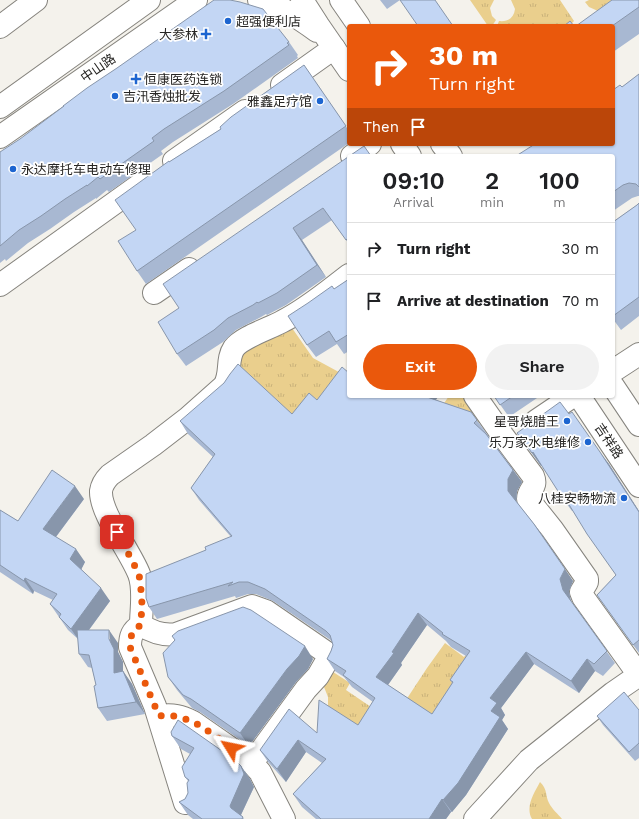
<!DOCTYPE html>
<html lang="en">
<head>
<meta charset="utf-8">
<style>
	:root { --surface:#fff; --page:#f2f2f2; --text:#202124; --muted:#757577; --line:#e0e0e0; --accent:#ea580c }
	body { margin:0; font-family:"Work Sans","Noto Sans SC",sans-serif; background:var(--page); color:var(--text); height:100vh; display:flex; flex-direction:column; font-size:15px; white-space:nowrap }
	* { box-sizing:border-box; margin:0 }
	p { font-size:13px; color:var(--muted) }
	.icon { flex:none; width:22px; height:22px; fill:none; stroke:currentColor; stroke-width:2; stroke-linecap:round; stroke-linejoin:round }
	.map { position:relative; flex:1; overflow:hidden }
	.sheet { position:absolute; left:347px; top:154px; width:268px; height:244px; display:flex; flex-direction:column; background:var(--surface); border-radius:4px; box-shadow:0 1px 3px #0004 }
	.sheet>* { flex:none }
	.top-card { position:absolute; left:347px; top:24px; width:268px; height:122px; border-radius:4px; box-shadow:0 1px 3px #0004; background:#ea580c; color:#fff; overflow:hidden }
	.pin { position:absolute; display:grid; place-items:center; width:34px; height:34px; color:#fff; margin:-17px; border-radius:8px; box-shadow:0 2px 6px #0006 }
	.me { position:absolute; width:44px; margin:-22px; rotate:305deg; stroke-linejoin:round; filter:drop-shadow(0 0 3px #0008) }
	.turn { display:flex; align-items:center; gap:14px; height:84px; padding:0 16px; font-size:18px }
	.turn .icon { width:52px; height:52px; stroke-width:2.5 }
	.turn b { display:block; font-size:28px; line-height:34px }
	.then { display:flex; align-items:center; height:38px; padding:0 16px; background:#0003; gap:8px; font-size:15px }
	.eta { display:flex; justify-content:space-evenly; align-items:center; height:68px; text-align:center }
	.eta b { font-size:24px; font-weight:600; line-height:28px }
	.action { display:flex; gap:8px; margin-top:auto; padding:8px 16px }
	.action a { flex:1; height:46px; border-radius:24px; background:var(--accent); color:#fff; font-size:16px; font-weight:600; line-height:46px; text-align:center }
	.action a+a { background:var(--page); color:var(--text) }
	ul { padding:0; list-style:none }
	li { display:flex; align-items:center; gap:12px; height:52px; padding:0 16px; border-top:1px solid var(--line) }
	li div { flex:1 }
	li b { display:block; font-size:15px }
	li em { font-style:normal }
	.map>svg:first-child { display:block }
</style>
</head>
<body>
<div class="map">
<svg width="639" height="819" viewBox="0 0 639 819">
	<defs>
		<pattern id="grass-tufts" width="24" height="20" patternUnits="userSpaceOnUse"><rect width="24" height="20" fill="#eacf8d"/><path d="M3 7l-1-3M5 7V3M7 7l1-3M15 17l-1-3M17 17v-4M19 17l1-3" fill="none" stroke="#c9b27a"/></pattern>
	</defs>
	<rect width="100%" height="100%" fill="#f4f2ec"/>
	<path fill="url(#grass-tufts)" d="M470 0H494L490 8 492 16 496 20 492 26H488Z
		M511 0H560L574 21 569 26H497L499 21C508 22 514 18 515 9Z
		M589 0H613L598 11 589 7 585 2Z
		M292 328 313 358 348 377 298 429 238 365 240 353Z
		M449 396H464L488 426 440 409Z
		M445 643 464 657 473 645 438 722 406 700 427 668Z
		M327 668 350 683 346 690 374 709 378 743 328 711V697L324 687V680Z
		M540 782C548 790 545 795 549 803 552 809 558 814 562 819H532C525 807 534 793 540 782Z"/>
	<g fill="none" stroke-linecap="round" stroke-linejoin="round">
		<g stroke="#86847e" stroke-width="24">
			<path id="minor" d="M0 27 36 0
				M282 85 334 48
				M352 156 370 144
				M174 161 245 111
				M0 285 141 184
				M154 293 189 269
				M613 371 639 354
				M475 396 503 436 533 476C538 488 528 489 528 499L552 529 587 579V582L581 592 583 597 639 675
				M536 421 573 396
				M141 625C132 631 130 636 130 647L155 706 185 803
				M159 716C173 714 181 716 193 722L252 763
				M284 819 260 772 252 763 306 689 318 676 329 657 327 653 266 611 252 606 176 634C163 636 152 632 141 625 141 609 145 589 139 574 130 551 100 513 101 491 102 484 105 480 110 475L153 445 188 418 224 386C232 374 226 360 234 348 242 337 271 328 283 321 307 309 328 291 349 275
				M475 819 529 760 613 693 639 675"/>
		</g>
		<g stroke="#86847e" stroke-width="24">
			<path id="major" d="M259 0C281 6 299 18 317 31
				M302 0 318 25 349 70
				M341 0 359 26
				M0 107 149 0
				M0 137 196 0
				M402 144 410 156
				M442 144 451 156
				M613 386 639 425
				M579 396 639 486"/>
		</g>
		<use href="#minor" stroke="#fff" stroke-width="22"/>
		<use href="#major" stroke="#fff" stroke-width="22"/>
	</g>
	<path fill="#a8b8d2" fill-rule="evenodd" d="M380 0H400L387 9Z
		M639 0V34L613 52V26H576Z
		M289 42 298 55 297 56 298 58 233 104 173 142 161 151 163 154 109 192 107 190 96 199V198L74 212 50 229 28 243 6 261 5 259 0 263V152Z
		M304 65 349 131V143L146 284 137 271 136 230 169 162 221 129Z
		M639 74V196H638L632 198 613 211V156L622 87Z
		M349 156V244L332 220 302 240 326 277 286 305 267 315 266 314 261 317 236 330 223 342 186 366 177 354 179 308Z
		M639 203V316L621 330 613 319V222L637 205Z
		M349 279V351L344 354 337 344 316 357 307 345 334 289Z
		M349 396 436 400 471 412 522 482 517 491 516 502 573 581 569 591 571 602 615 663 603 676 595 671 579 693 534 664 501 708 505 715 502 720 508 729 466 795 452 812H451L446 819H316L302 807 293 794 322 763 306 752 286 782 268 762 260 750 317 733 358 725 373 702 352 687 344 677 335 671 327 659 331 651 333 645 332 641 273 601 256 594H248L236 598 235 596 157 619 149 607 206 550 231 537 199 500 191 488 213 457 188 434 180 421 292 414 317 400ZM427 625 446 641 451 647 466 656 450 680 452 683 432 714 388 685 402 665 401 663Z
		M494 396H540L509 417Z
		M569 414 609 464 639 511V653L597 595 616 575 573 511H572L563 499 542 465 541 466 517 433Z
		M84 499 56 537 85 562 81 569 110 601 89 630 118 643V652L123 662V671L132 684 145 714 107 721 98 708 96 685 92 668 88 667 79 654 78 639 68 630 50 604 53 600 34 591 33 594 0 572V510L18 521Z
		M172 636 313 659 308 669 296 682 249 746 200 712 192 708 177 690 168 677 175 640Z
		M639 710V758L635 761 603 725 597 716Z
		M172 736 241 766 250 779 254 787 241 815 244 819H193L188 815 179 802 185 799 188 793V781L185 777 190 754 181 749Z"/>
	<path fill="#8896ab" d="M293 228 302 240 326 277 317 265Z
		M422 396H439L430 407Z
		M533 452 542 464 541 466 532 453Z
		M600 452 609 464 639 511V512Z
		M513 470 522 482 517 491 516 503 508 491V479Z
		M75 486 84 499 52 542 43 529Z
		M76 549 85 562 80 572 70 559Z
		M565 569 573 581 569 591 571 602 563 590 560 579Z
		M25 578 34 591 33 594 24 581Z
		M101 588 110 601 80 642 71 629Z
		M418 613 427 625 401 663 402 665 385 689 376 677 392 652Z
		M109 630 118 643V652L123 662V686L114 673Z
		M305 646 313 659 308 669 296 682 249 746 240 733 287 669Z
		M526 652 534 664 501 708 505 715 502 720 508 729 466 795 452 812 443 800 491 711 490 698Z
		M587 659 595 671 579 693 571 681Z
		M123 671 132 684 145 714 136 702Z
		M298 740 306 752 286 782 277 769Z
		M241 766 250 779 254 787 239 819 231 808 230 806Z
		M442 799 451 812 446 819H429Z"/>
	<path fill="#c3d6f4" stroke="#8896ab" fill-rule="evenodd" d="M214 0H230L240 2 263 9 289 42 287 43 289 45 224 91 164 129 152 138 154 141 100 179 98 177 87 186V185L65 199 41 216 19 230 0 246V152L20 139 64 106H63L87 88 117 68Z
		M400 0H435L453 26H418Z
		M612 0H639V7L612 26H576Z
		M570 21 574 26H564Z
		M304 65 346 126 137 271 118 241 136 230 115 200 169 161V162L221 129 220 127 231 117Z
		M639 74V187L636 184 629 183 623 185 613 192V156H516L535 144H613V90L620 85 622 87Z
		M364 146 371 156H349V238L346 240 323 208 293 228 317 265 277 293 258 303 257 302 253 305 228 318 214 330 177 354 158 322 179 308 163 284Z
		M639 203V297L613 316V222L637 205Z
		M349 279V334L336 342 329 331 307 345 288 316 308 303 332 286 334 289Z
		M238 364 292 414 309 393 317 400 342 367 349 373V396H424L471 412 477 420 474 423 486 434 513 470 508 479V491L534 524 565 569 560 579 563 590 607 651 594 664 587 659 571 681 526 652 490 698 497 703 491 711 500 717 458 783 443 800 442 799 429 819H321L293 794 326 759 298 740 277 769 260 750 289 709 317 733 319 700 358 725 375 698 343 675 346 671 327 659 331 651 333 645 330 635 326 631 265 589 248 582H239L228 586 233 582 149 607 146 598V574L206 550 205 547 232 536 191 488 215 454 180 421 224 383 230 374ZM418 613 443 633 442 634 470 651 450 680 453 682 432 714 376 677 394 653 392 652Z
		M494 396H513L500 405Z
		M560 402 569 414 572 412 600 452 639 512V640L633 645 597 595 616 575 587 534 565 498 563 499 533 452 532 453 517 433Z
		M52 470 75 486 43 529 76 549 70 559 101 588 71 629 59 617 61 614 50 604 57 594 25 578 24 581 0 565V510L18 521Z
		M243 607 251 610 305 646 299 656 287 669 240 733 191 699 183 695 168 677 163 653 175 640 172 636 178 631Z
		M77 630H109V639L114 649V673L123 671 136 702 98 708 94 686 96 685 89 655 79 654Z
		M624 692 639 710V743L629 752 597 716Z
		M178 720 235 760 241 766 244 774 230 806 231 808 243 817 242 819H202L179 802 185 799 188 793 187 783 189 780 185 777 182 767 194 748 172 736 171 732Z"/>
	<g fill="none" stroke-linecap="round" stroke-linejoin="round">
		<path stroke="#ea580c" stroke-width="7" stroke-dasharray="0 12.6" d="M117 532 139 574 142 598 141 625C132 631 130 636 130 647L159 716C187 712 210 732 231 748"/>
	</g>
	<g fill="#1d65d0" stroke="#fff" stroke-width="1.5">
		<circle cx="228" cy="21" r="4"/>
		<path d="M204 28h4v4h4v4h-4v4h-4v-4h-4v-4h4z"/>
		<path d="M134 73h4v4h4v4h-4v4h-4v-4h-4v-4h4z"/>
		<circle cx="115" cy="96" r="4"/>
		<circle cx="320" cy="101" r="4"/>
		<circle cx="13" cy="169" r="4"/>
		<circle cx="567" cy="421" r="4"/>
		<circle cx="588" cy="442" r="4"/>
		<circle cx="624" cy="498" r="4"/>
	</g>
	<g text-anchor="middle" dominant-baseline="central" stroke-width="3.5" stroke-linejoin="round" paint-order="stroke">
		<g font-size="13" fill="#272624" stroke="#fff" text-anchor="end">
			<text x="236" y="21" text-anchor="start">超强便利店</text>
			<text x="198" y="34">大参林</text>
			<text x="144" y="79" text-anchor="start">恒康医药连锁</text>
			<text x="123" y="96" text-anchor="start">吉汛香烛批发</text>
			<text x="312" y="101">雅鑫足疗馆</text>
			<text x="21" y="169" text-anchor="start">永达摩托车电动车修理</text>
			<text x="559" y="421">星哥烧腊王</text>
			<text x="580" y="442">乐万家水电维修</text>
			<text x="616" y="498">八桂安畅物流</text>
		</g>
		<g font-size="13" fill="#272624" stroke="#fff">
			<text transform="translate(98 68) rotate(-35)">中山路</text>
			<text transform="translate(609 441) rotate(56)">吉祥路</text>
		</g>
	</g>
</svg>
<div class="pin" style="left:117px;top:532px;background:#d93025"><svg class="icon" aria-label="arrive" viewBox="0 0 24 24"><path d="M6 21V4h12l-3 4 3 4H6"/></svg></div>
<svg class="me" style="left:231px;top:748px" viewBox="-20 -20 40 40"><path d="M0-17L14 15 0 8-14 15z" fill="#ea580c" stroke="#fff" stroke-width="4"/></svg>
<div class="top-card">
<div class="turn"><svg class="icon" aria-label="right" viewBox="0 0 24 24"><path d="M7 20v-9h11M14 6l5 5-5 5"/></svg><div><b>30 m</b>Turn right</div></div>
<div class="then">Then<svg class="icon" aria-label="arrive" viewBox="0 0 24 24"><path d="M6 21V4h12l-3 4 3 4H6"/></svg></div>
</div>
<section class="sheet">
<div class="eta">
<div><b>09:10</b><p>Arrival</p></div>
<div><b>2</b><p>min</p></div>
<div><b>100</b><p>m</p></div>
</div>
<ul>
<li><svg class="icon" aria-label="right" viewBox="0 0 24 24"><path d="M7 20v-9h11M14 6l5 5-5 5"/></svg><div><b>Turn right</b></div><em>30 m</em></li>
<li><svg class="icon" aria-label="arrive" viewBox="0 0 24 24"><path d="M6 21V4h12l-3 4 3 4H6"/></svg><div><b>Arrive at destination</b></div><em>70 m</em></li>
</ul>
<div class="action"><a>Exit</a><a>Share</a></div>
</section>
</div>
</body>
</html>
